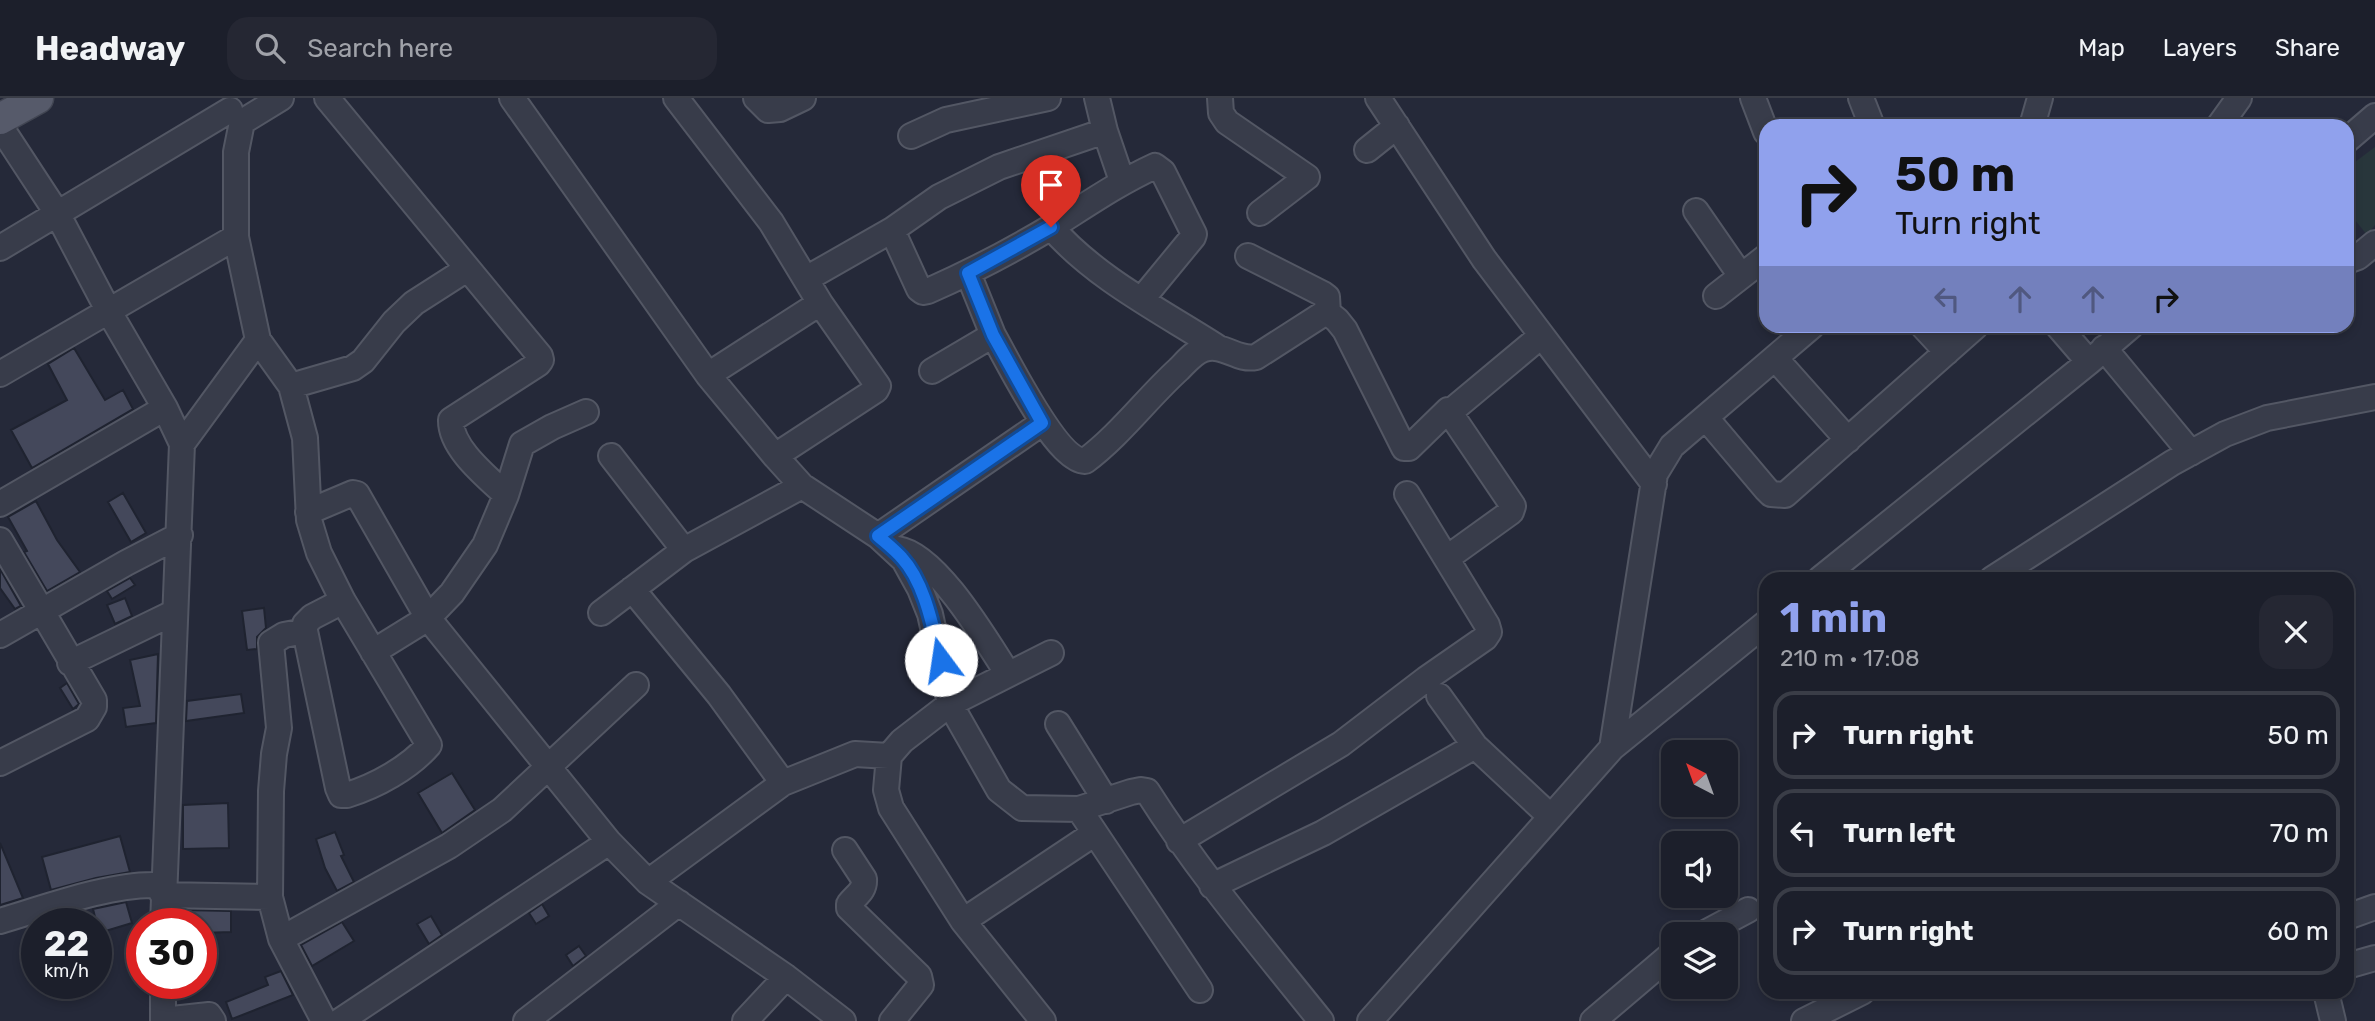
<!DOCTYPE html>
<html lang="en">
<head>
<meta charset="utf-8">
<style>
	:root { --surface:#1c1f2b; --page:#252733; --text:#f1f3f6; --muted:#a0a2a9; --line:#3a3d47; --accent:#90a1ed }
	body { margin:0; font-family:Rubik,sans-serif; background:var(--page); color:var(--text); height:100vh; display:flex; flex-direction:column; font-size:26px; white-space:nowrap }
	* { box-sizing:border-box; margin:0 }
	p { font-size:23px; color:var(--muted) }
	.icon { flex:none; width:38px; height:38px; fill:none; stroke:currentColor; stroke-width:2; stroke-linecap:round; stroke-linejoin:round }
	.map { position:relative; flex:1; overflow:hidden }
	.details { position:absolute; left:1759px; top:474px; width:595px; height:427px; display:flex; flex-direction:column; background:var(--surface); border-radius:21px; box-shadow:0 4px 10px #0003,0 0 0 2px var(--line) }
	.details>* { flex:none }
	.banner { position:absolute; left:1759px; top:21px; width:595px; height:214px; border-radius:21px; box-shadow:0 4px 10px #0003,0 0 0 2px var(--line); background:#90a1ed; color:#111; overflow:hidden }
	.needle { width:46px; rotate:319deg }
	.tools { position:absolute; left:1661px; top:642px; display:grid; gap:14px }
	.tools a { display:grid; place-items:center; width:77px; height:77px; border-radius:14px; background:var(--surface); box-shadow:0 4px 10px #0003,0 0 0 2px var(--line); font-size:35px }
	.speed { position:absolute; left:21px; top:810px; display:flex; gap:14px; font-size:35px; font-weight:700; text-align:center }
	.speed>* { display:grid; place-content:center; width:91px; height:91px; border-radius:50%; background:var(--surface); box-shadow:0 4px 10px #0003,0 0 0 2px var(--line); line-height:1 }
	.speed small { font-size:18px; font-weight:400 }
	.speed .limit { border:10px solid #d22; background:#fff; color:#111 }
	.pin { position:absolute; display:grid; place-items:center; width:60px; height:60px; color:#fff; margin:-72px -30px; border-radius:50% 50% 50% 0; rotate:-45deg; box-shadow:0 0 7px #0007 }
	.pin .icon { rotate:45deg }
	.me { position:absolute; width:77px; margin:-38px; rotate:346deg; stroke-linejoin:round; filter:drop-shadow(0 0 5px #0008) }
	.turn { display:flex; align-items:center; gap:24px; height:147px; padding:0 21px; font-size:32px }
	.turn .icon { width:91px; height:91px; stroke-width:2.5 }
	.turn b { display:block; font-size:49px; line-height:60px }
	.lanes { display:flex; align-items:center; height:66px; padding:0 21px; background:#0003; justify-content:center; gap:35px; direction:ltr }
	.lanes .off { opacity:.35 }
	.round { display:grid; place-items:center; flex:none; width:74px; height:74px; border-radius:21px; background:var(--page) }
	.headline { display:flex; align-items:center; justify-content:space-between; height:119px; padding:0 21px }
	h1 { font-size:42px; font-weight:700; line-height:52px; color:var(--accent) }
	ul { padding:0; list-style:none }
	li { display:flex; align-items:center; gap:21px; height:88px; margin:0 14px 10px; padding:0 7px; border:4px solid var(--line); border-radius:21px }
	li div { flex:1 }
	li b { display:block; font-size:26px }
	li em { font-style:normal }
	header { display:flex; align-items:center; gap:42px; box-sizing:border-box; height:98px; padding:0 35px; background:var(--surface); border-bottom:2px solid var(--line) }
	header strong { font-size:33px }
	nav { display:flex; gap:38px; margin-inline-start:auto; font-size:24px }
	.search { width:490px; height:63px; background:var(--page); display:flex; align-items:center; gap:18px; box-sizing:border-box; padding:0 24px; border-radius:21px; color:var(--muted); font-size:26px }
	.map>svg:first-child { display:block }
</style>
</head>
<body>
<header>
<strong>Headway</strong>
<div class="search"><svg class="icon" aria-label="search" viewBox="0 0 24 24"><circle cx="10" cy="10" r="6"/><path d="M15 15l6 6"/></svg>Search here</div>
<nav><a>Map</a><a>Layers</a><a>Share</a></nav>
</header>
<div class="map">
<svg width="2375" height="923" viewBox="0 0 2375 923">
	<rect width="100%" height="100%" fill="#252939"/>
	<path fill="#28363b" d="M2375 49V127L2367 137 2347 112V70Z"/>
	<path fill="#44485b" stroke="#1f2330" stroke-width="2" d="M74 250 105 302 123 292 133 311 32 370 11 332 67 302 48 266Z
		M123 395 146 435 131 444 108 404Z
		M36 403 57 442 80 474 47 493 24 454 27 453 8 419Z
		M0 471 21 508 15 511 0 490Z
		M130 480 135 487 112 501 107 493Z
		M125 500 132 518 115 526 107 507Z
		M264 510 266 530 257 539V551L247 552 242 513Z
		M158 556 156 625 126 629 123 610 140 608 130 562Z
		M67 585 79 606 73 611 60 590Z
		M241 596 244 615 186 623 187 603Z
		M452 675 475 712 442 735 418 695Z
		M228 705 229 750 183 751V707Z
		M335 734 344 757 341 758 354 784 337 793 325 770 316 741Z
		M120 738 130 774 96 780 51 792 42 759Z
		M0 745 23 800 0 807Z
		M126 804 132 825 99 835 93 811Z
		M542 806 549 818 536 826 529 815Z
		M182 812 231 813V834L201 835V826H182Z
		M431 818 442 837 429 846 417 826Z
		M342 824 354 843 312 868 301 847Z
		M579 848 586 858 573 868 566 857Z
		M281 873 293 897 232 921 226 904 268 887 265 879Z"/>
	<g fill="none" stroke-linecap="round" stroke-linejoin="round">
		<g stroke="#535764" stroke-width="28">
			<path id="minor" d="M327 0 540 258 541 262 538 266 451 322C450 350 487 379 506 397
				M512 0 708 277 775 358 802 388 878 438 904 462 920 491 930 516 950 606 999 692 1022 710 1079 711 1131 694 1141 692 1147 693C1199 775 1261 848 1321 923
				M676 0 771 124 820 205 878 288 876 292 775 358
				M756 0 768 12 780 11 803 0
				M1097 0 1105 33 1122 83
				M1220 0 1221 15 1227 24 1307 79 1260 115
				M1378 0 1484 161 1654 386
				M1753 0 1766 34
				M1861 0 1872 28
				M0 28 57 115 108 212 165 310 182 346 163 826
				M2032 28 2040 0
				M2219 28 2239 0
				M911 38 946 22 1048 0
				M2347 42 2375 18
				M1367 52 1397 28
				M1696 113 1741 178
				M1051 129C1095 180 1161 213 1217 249
				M892 132 919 191 923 194 928 193C971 174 1013 152 1053 128 1088 106 1118 85 1155 68L1163 74 1194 136 1193 139 1142 201
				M0 150 230 12
				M1248 158 1323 196 1327 199 1328 215
				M2347 163 2358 159 2375 145
				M968 175 993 237
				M806 181 892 132 939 99 999 69 1105 33
				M1716 198 1766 159
				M1923 228 1947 254
				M2058 228 2089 264
				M258 242 291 288 305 340 309 422 319 455 343 503 429 647C409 670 376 688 347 697H341L338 690 305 533V526L312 519 343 503
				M2104 250 2191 355
				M1775 260 1848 342
				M932 273 993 237C1008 263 1056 362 1085 363 1120 337 1147 300 1179 271 1186 264 1194 254 1204 251 1224 245 1237 263 1256 259L1323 216 1328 215 1337 222 1345 232 1404 350H1409L1448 312 1513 408 1511 414 1447 460
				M0 276 236 139
				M708 277 820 205
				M291 288 353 270 363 263 394 224 414 205 467 171
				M1450 314 1541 238
				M1706 320 1766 391 1771 396 1785 397 1976 228
				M182 346 258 242 236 139V54L242 24 281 0
				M611 358 684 452 802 388
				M0 406 165 310
				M308 414 353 395 357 396 428 520 609 744 648 784 786 879 843 923
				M878 438 1042 325
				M0 442 94 602V609L87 621 0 665
				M898 451C937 457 987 544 1008 576
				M1820 481 2089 264 2131 228
				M1992 481 2172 365 2225 336 2267 320 2375 299
				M632 491 719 597 783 685
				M601 515 684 452
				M305 533 284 537 271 545 279 630 274 656 271 693 270 799 281 841 324 923
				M0 537 126 465 180 437
				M373 554 428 520 452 495 485 447 506 397 522 346 552 329 586 314
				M70 565 175 514
				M1439 598 1475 648
				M1058 626 1106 703
				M1612 650 1655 376 1672 348 1812 228
				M1079 711 1200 892
				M1179 743 1341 646 1426 581 1485 540 1489 534 1487 527 1407 396
				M845 752 864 781C865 793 856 797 849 806V810L919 878 921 887 892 923
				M648 784 783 685 855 656 889 658
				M1212 788 1323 735 1475 648 1551 719
				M2347 819 2375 809
				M0 823C44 810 112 785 157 787L163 797 270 799
				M963 823 1095 735
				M1703 836 1748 812
				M281 841 449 748 502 712 636 587
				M2347 868 2375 860
				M163 886V923
				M2326 894 2333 923
				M163 922 209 917 213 923
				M340 923 609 744
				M526 923 679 805
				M745 923 786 879
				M1043 923 963 823 891 710 886 692 889 658 902 643 950 606 1051 555
				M1370 923 1612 650 1766 525
				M1593 923 1673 855
				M1804 923 1862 894"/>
		</g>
		<g stroke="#414552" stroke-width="33">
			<path id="major" d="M0 21 38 0"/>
		</g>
		<use href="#minor" stroke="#383c4a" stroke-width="24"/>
		<use href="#major" stroke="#565a6a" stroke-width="30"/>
	</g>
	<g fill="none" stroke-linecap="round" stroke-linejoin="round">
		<g stroke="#114b97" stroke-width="18">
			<path id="route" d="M941 562C933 530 925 485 902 460 895 452 886 445 878 438L1042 325 993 237 968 175 1051 129"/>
		</g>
		<use href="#route" stroke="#1a73e8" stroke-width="12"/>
	</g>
</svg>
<div class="tools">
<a><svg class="needle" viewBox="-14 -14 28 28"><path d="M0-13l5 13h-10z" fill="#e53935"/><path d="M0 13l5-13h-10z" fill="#a0a2a9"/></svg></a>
<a><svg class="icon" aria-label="sound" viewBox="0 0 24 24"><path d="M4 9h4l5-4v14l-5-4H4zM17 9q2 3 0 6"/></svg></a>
<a><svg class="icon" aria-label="layers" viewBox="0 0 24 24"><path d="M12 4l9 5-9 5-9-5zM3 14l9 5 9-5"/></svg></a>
</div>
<div class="speed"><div>22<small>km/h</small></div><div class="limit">30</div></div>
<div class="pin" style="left:1051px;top:129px;background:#d93025"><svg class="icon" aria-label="arrive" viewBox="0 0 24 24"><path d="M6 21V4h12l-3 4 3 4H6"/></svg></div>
<svg class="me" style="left:941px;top:562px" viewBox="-20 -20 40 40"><circle r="19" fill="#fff"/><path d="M0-13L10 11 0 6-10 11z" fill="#1a73e8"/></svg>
<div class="banner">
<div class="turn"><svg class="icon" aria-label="right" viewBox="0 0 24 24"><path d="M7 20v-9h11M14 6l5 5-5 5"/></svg><div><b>50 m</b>Turn right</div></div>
<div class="lanes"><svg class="icon off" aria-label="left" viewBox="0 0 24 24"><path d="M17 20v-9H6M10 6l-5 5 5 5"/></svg><svg class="icon off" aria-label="ahead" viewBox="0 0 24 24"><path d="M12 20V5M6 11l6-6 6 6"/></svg><svg class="icon off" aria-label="ahead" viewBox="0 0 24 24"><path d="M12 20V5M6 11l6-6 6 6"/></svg><svg class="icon" aria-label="right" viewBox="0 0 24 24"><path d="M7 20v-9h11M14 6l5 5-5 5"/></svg></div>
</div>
<section class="details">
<div class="headline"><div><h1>1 min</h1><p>210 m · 17:08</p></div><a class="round"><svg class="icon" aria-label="close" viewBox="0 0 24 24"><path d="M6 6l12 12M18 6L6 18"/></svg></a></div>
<ul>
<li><svg class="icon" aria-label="right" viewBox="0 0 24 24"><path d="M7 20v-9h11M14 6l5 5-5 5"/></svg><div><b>Turn right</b></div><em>50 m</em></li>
<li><svg class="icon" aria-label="left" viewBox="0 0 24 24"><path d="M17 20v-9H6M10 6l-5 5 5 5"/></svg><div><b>Turn left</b></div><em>70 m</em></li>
<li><svg class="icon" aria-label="right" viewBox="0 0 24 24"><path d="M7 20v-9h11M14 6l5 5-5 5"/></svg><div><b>Turn right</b></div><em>60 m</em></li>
</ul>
</section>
</div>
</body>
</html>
